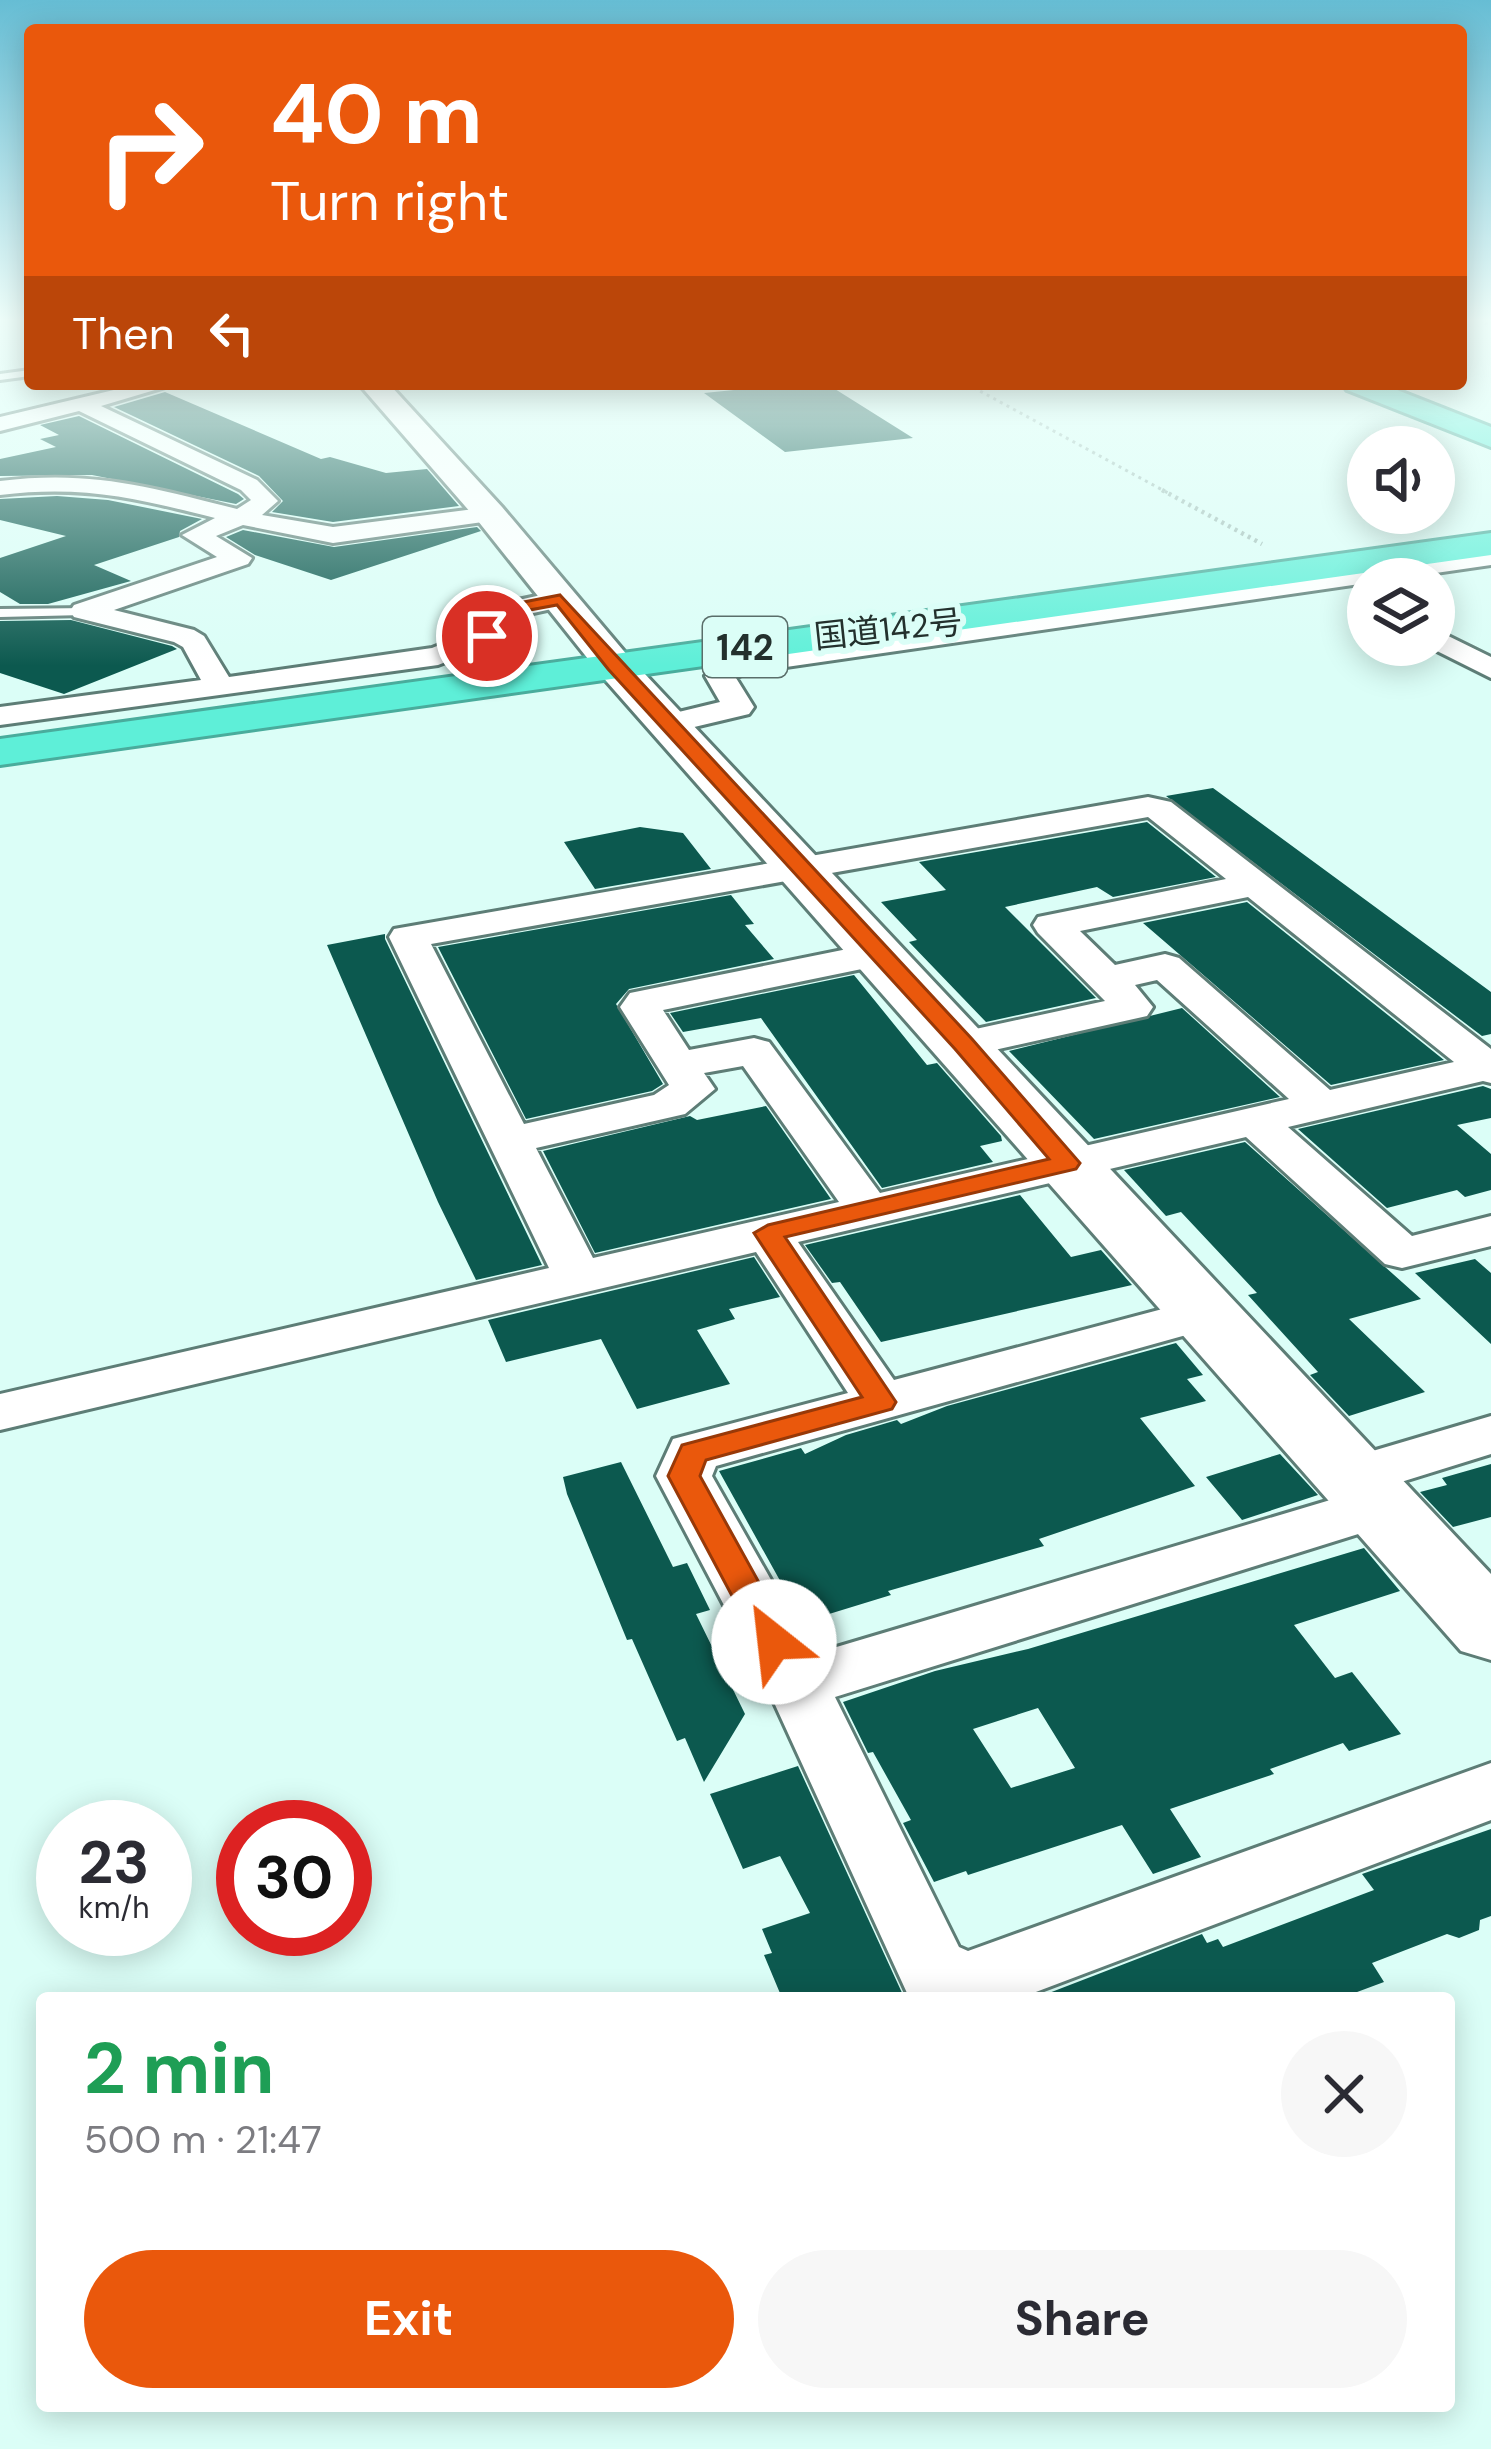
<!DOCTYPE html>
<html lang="en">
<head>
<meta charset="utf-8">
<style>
	:root { --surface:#fff; --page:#f7f7f7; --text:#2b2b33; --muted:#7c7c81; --accent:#ea580c }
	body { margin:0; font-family:"DM Sans","Noto Sans JP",sans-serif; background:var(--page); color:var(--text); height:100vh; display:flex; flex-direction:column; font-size:45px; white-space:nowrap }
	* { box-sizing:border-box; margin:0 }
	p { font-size:39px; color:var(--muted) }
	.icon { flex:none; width:66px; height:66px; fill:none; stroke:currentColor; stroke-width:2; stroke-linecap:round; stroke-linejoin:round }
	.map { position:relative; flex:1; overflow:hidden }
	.details { position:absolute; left:36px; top:1992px; width:1419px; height:420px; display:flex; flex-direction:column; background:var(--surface); border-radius:12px; box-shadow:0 6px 30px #0003 }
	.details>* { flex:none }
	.guide { position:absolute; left:24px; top:24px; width:1443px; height:366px; border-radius:12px; box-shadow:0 6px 30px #0003; background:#ea580c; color:#fff; overflow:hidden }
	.fabs { position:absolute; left:1347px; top:426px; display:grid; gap:24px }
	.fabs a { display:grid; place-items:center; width:108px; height:108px; border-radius:50%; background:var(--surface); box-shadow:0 6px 30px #0003; font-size:60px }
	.speed { position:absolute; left:36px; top:1800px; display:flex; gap:24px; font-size:60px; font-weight:700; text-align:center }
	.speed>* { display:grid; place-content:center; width:156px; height:156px; border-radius:50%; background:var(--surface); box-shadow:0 6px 30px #0003; line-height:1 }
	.speed small { font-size:30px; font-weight:400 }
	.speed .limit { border:18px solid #d22; background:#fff; color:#111 }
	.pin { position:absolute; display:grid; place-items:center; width:102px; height:102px; color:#fff; margin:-51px; border:6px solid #fff; border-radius:50%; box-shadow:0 3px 12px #0007 }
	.me { position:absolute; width:132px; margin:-66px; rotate:331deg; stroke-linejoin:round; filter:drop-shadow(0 0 9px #0008) }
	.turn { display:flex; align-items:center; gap:42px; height:252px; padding:0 48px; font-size:54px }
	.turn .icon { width:156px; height:156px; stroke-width:2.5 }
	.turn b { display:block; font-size:84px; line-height:102px }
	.then { display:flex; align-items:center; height:114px; padding:0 48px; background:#0003; gap:24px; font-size:45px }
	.round { display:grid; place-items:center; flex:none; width:126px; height:126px; border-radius:63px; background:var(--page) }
	.summary { display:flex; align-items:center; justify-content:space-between; height:204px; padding:0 48px }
	h1 { font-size:72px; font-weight:700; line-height:90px; color:#1e9e55 }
	.action { display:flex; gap:24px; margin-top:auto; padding:24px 48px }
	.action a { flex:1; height:138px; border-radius:72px; background:var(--accent); color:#fff; font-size:48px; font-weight:700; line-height:138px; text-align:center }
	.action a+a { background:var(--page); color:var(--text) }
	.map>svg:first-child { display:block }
</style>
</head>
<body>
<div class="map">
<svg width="1491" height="2449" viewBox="0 0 1491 2449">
	<rect width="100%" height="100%" fill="#dbfef7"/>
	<path fill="#0c594f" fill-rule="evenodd" d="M793 384H827L913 438 785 452 704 393Z
		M165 392 321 459 330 457 386 473 427 469 459 506 333 522 272 512 283 501 259 476 114 407Z
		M79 416 238 494 244 499 236 504 92 475 0 476V459L56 447 40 439 59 435 40 425Z
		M57 496 108 500 202 519 180 531 179 537 94 565 131 581 48 604H20L0 592V558L66 536 0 520V499Z
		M477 527 481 531 331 580 255 555 226 537 243 530 334 547Z
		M71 620 172 646 177 649 64 694 0 673V621Z
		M1213 788 1491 992V1034L1482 1036 1166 796Z
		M1147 822 1216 877 1113 897 1097 887 1005 907 1096 998 986 1022 909 942 917 940 881 902 946 890 919 862Z
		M640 827 683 833 711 869 595 889 564 842Z
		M731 895 754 924 745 925 774 959 629 989 616 1004 663 1084 652 1091 526 1119 438 947Z
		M1247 902 1444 1060 1331 1085 1143 923Z
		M385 934V939L542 1265 476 1280 438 1202 327 945Z
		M854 975 927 1065 937 1063 1001 1136 1002 1141 980 1146 993 1162 882 1188 761 1018 683 1032 670 1013Z
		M1182 1008 1280 1097 1094 1139 1009 1051Z
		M1483 1086 1491 1089V1118L1457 1125 1491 1154V1190L1465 1197 1457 1190 1387 1208 1298 1129Z
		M766 1106 831 1199 595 1253 543 1151 690 1116 697 1120Z
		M1245 1142 1421 1299 1349 1319 1425 1392 1349 1416 1310 1375 1318 1372 1248 1295 1257 1293 1181 1212 1166 1216 1124 1170Z
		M1020 1195 1071 1257 1101 1250 1132 1285 881 1342 840 1282 832 1283 805 1245Z
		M754 1257 780 1297 729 1309 735 1319 697 1330 730 1384 637 1409 601 1339 506 1362 488 1320Z
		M1475 1259 1491 1273V1344L1415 1273Z
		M1176 1343 1203 1375 1187 1379 1206 1401 1140 1418 1195 1486 1039 1539 1044 1546 888 1591 891 1595 803 1622 719 1471 801 1448 805 1454 846 1435 897 1420 901 1424 947 1406Z
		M1280 1454 1318 1495 1242 1520 1206 1477Z
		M621 1462 673 1567 687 1563 710 1610 696 1614 745 1714 704 1782 685 1738 677 1741 632 1639 627 1640 567 1494 563 1477Z
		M1491 1464V1517L1453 1527 1420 1492 1447 1485 1442 1478Z
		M1364 1548 1400 1591 1294 1625 1335 1678 1352 1672 1401 1734 1349 1751 1343 1743 1270 1769 1274 1774 1170 1809 1201 1857 1153 1874 1122 1825 968 1875 966 1871 934 1882 903 1823 911 1820 873 1752 868 1753 843 1702 935 1671 1028 1649ZM1038 1708 1075 1768 1011 1788 973 1729Z
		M798 1766 903 1995 906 1998H782L764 1955 772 1953 762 1929 810 1913 780 1856 743 1869 710 1794Z
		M1491 1829V1916L1480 1920 1479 1930 1459 1938 1447 1934 1372 1963 1384 1982 1341 1998H1036L1202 1934 1207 1943 1218 1939 1223 1947 1374 1890 1362 1874Z"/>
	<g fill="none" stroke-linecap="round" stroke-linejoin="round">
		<g stroke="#5d7d76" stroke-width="6">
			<path id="lane" d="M30 370V376L0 380V374Z
				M89 608V614L84 615 0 617V609Z"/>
		</g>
		<g stroke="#5d7d76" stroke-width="6">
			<path id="street" d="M139 384H175L101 406 257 480 278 501 262 515 333 527 490 507 502 514 490 521 333 543 243 525 216 536 252 558 248 564 114 610 194 630 204 636 229 677 432 648 477 630 504 603 560 591 574 599 570 605 524 615 497 642 438 665 0 725V707L201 680 183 647 174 642 74 617 70 611 74 605 217 557 182 535 215 518C135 498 83 485 0 495V481C92 470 149 487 237 509L251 500 241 490 79 411 0 431V417Z
				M1491 549V565L745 673 736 678 754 707 749 714 669 733 653 724 658 717 720 702 705 676 736 656Z
				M1434 629 1491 657V678L1425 645H1434Z
				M1148 797 1171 802 1491 1049V1083L1483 1081 1288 1127 1412 1236 1491 1216V1246L1402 1268 1385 1264 1246 1137 798 1242 894 1380 1204 1298 1222 1303 1229 1314 1222 1325 716 1466 712 1476 813 1654 1347 1495 1332 1491 1324 1477 1332 1463 1491 1416V1454L1385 1487 1400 1491 1409 1506 1400 1521 835 1697 959 1947 968 1951 1491 1763V1820L1020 1998H916L907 1993 766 1685 656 1476 673 1439 848 1393 756 1252 0 1430V1394L549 1268 389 937 394 929ZM1148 817 1226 879 1038 917 1033 925 1038 933 1105 1001 948 1035 942 1044 948 1053 963 1057 1147 1016 1153 1007 1135 985 1157 980 1289 1099 880 1193 769 1042 754 1038 689 1050 663 1010 896 962 902 954 896 946 882 942 630 993 620 1007 669 1085 654 1095 524 1124 431 944ZM1248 897 1454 1062 1330 1090 1179 958 1165 954 1115 965 1080 931ZM743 1066 839 1202 593 1258 536 1148 685 1114 715 1089 704 1073Z"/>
		</g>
		<g stroke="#5d7d76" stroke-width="6">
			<path id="secondary" d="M359 384H389L502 507 628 656 1491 1574V1660L1461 1651 600 674 478 521Z"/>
		</g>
		<g stroke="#49ac9c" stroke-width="6">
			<path id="highway" d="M1343 384H1382L1491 427V447L1347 390Z
				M1491 533V555L0 765V739Z"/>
		</g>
		<path stroke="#a3c0ba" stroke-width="3" stroke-dasharray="3 4.5" stroke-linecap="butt" d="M1485 323 1491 325
			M967 384 1168 493"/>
		<path stroke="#a3c0ba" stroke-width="4.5" stroke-dasharray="3 4.5" stroke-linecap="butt" d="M1162 490 1262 544"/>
		<use href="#lane" fill="#fff" fill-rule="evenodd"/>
		<use href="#street" fill="#fff" fill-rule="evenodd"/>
		<use href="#secondary" fill="#fff" fill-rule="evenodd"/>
		<use href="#highway" fill="#5eefd8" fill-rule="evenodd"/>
	</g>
	<linearGradient id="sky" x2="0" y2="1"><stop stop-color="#66bdd4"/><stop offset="0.48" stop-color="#effffb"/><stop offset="1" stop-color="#effffb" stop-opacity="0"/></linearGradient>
	<rect width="1491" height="666" fill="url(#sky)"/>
	<path fill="#ea580c" stroke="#983908" stroke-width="3" d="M560 595 972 1039 1080 1163 1076 1169 785 1237 896 1402 892 1409 706 1460 700 1476 792 1642 787 1652 774 1656 762 1652 668 1476 682 1445 862 1397 754 1233 768 1225 1049 1159 955 1049 608 669 557 605 519 612 493 640 479 636 508 605Z"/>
	<g text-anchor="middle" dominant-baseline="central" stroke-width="12" stroke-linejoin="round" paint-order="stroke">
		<g font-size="33" fill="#23302d" stroke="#dbfef7">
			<text transform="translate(888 629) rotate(-6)">国道142号</text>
		</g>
		<rect fill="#dbfef7" stroke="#5a6e6a" stroke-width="3" x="703" y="617" width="84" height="60" rx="9"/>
		<g font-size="36" font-weight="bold" fill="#23302d">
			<text x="745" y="647">142</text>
		</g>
	</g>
</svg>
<div class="fabs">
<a><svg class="icon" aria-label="sound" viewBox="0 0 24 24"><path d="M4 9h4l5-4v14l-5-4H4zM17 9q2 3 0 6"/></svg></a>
<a><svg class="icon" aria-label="layers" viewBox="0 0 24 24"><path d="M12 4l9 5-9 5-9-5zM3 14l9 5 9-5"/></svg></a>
</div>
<div class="speed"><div>23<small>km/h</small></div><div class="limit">30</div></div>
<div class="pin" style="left:487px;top:636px;background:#d93025"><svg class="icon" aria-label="arrive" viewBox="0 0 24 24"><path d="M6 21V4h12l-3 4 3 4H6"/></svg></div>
<svg class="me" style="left:774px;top:1642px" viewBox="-20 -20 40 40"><circle r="19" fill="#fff"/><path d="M0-13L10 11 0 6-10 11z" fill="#ea580c"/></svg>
<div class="guide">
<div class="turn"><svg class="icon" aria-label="right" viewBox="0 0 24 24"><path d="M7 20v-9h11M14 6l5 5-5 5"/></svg><div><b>40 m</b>Turn right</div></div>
<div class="then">Then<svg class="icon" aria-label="left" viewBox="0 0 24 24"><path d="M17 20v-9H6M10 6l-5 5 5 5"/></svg></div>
</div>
<section class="details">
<div class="summary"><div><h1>2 min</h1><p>500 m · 21:47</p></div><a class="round"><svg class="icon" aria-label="close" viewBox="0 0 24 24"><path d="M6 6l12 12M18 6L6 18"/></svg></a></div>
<div class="action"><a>Exit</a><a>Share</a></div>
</section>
</div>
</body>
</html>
